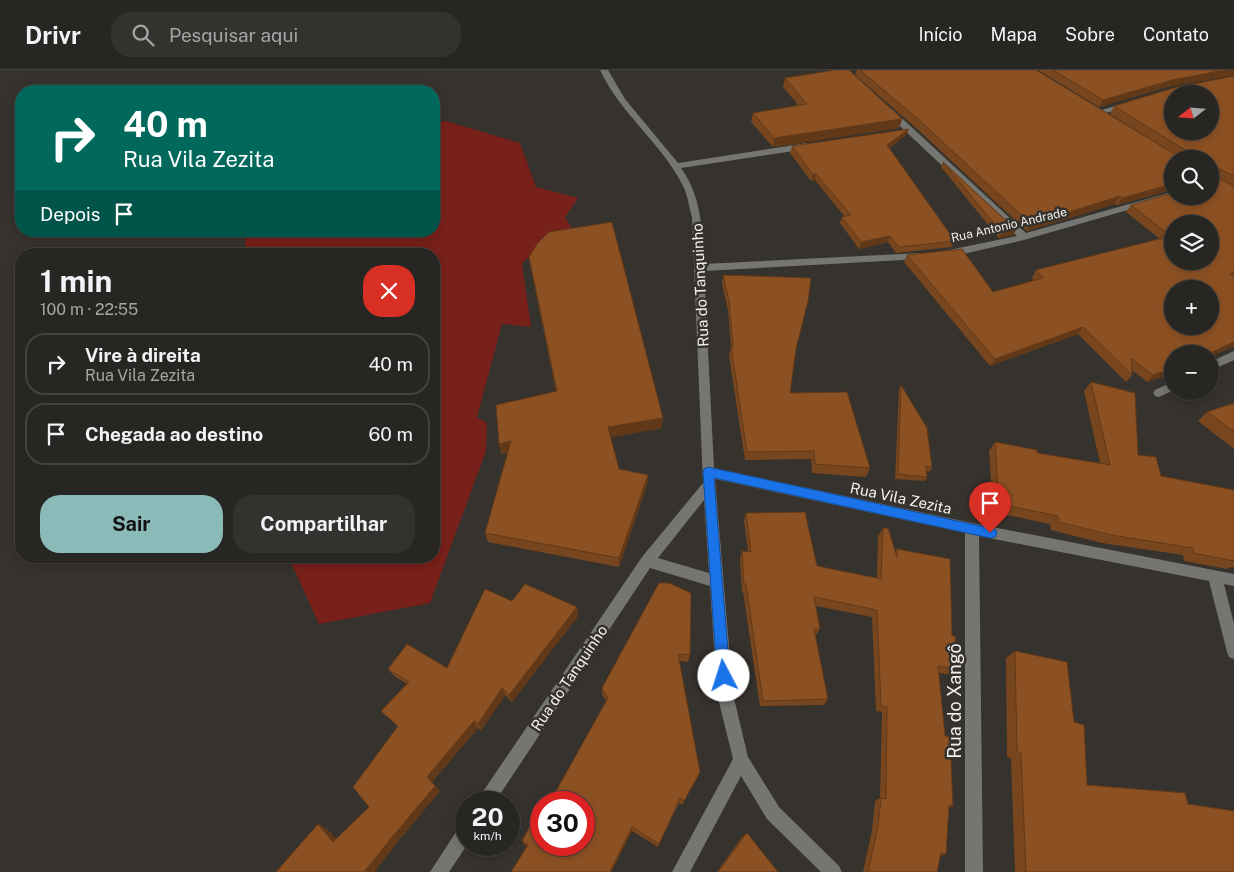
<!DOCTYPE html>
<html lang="pt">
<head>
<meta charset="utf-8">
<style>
	:root { --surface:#282622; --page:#34322f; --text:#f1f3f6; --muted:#a5a5a5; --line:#444340; --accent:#8bbbb9 }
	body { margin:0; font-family:"Public Sans",sans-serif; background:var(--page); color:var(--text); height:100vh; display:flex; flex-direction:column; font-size:19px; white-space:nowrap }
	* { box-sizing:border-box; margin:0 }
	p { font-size:16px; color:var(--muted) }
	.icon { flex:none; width:28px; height:28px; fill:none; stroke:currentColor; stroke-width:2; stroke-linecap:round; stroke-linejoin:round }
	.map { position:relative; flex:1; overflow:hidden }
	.drawer { position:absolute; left:15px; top:178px; width:425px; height:315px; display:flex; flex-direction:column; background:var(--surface); border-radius:20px; box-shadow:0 2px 8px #0003,0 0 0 1px var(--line) }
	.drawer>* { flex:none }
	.hud { position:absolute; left:15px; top:15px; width:425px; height:152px; border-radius:20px; box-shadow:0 2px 8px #0003,0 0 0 1px var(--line); background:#00695c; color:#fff; overflow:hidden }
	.needle { width:32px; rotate:253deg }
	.buttons { position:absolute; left:1164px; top:15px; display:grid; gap:10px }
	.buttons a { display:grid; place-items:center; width:55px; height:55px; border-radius:50%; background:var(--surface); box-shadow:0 2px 8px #0003,0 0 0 1px var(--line); font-size:25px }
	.speed { position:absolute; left:455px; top:721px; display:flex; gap:10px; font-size:25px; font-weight:700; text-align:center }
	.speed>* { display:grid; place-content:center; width:65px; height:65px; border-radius:50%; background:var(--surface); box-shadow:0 2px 8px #0003,0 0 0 1px var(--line); line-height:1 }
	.speed small { font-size:12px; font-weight:400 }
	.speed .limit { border:8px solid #d22; background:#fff; color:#111 }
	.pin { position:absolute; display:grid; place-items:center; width:42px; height:42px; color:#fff; margin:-51px -21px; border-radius:50% 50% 50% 0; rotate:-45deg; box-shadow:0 0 5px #0007 }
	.pin .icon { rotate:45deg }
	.me { position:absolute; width:55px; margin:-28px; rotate:355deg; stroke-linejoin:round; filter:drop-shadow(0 0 4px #0008) }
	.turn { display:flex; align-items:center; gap:18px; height:105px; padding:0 25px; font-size:22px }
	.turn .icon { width:65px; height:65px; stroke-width:2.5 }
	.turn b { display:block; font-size:35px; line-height:42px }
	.then { display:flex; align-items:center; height:48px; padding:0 25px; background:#0003; gap:10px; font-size:19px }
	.round { display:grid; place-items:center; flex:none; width:52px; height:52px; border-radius:20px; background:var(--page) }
	.summary { display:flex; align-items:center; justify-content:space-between; height:85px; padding:0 25px }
	h1 { font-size:30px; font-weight:700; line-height:38px }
	.action { display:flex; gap:10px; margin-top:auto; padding:10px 25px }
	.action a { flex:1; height:58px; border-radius:20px; background:var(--accent); color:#111; font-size:20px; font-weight:700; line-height:58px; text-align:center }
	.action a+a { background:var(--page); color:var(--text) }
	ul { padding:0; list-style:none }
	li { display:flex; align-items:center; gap:15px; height:62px; margin:0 10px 8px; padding:0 15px; border:2px solid var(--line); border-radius:20px }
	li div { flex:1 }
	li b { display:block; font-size:19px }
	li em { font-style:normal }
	header { display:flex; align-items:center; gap:30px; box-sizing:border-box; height:70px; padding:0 25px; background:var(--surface); border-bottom:1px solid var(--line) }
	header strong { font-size:24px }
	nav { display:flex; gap:28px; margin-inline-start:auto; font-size:18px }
	.search { width:350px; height:45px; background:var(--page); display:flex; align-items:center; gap:12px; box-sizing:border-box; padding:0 18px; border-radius:20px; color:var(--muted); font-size:19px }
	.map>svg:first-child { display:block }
</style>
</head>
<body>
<header>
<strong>Drivr</strong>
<div class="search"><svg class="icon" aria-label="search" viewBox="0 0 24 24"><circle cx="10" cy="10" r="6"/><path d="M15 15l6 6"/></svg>Pesquisar aqui</div>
<nav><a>Início</a><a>Mapa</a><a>Sobre</a><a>Contato</a></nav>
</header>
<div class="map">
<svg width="1234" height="802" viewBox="0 0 1234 802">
	<rect width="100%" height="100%" fill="#36322d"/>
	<path fill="#78201a" d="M446 51 520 73 536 117 578 128 565 147 574 163 546 167 522 194 531 257 502 254 477 347 487 353 486 381 430 533 319 554 288 486H434V184H246L245 161H434V53Z"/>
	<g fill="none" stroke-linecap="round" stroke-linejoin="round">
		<path fill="#757672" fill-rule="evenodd" d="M600 0H608L625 29 678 93 807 73 811 76 807 79 681 98C702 127 702 160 704 194L921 183 926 186 921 189 704 201 714 398 972 453 1234 504V516L1224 514 1234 554V589L1229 587 1227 582 1209 511 979 466 983 802H965V463L715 409 733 624 748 687 779 737 839 796 842 802H821L767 749 741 706 690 802H672L733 689 717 624 710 516 650 498 495 732H478L480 726 642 487 703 413 692 147C689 137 688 127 684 118 664 75 621 45 600 0ZM704 430 709 503 658 488Z
			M1128 32 1132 34 1131 36 1099 45 1095 42Z
			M886 39H892L1026 163 1172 122V126H1176L1024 170 963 184 944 185V181L1017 166 886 43Z
			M1234 281V290L1210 301V292Z
			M1172 312V321L1159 327 1155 326 1153 323 1155 320Z
			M466 754 467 775 449 802H430L460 756Z"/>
	</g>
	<path fill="#78461e" d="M857 0H1036L1176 85 1110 44 1114 36 1234 6V276L1147 312 1132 300V305L1126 312 1078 264 990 296 904 192 907 185 993 222 1035 211 1032 208 1036 200 1160 169 1126 142 1131 135 1210 126 1172 89V121L1171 120 1117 135 1115 134 1027 161 915 57 855 5Z
		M1038 0H1234V5L1167 17 1099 37Z
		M785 8 902 49 899 58 773 77 751 52 753 43 799 36 783 17Z
		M906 65 889 78 955 171 952 177 896 183 888 172 859 179 840 153 842 147 844 146 815 110 811 111 790 83 792 76Z
		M943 92 1016 160 1013 165 999 168 941 97Z
		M529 187 662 358 610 367 619 399 648 405 647 415 619 497 488 472 485 463 508 383 501 384 556 321 531 199Z
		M723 205 796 279 790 323 870 398 866 407 812 403 811 389 745 390 729 286 731 277 728 240 722 214Z
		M1091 312 1138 385 1161 406 1234 420V497H1231L1227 499 1184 491 1183 485 1102 473 1051 460 1050 454 993 442 989 381 995 372 1037 383 1100 393 1084 321Z
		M901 315 932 398 929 402 927 401V407L925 411 895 409 899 320Z
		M1234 333V379L1198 351 1207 342Z
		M746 443 817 496 877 508 878 466 883 458 895 482 897 479 952 566 958 599 952 605 939 603 945 666 953 736 949 738 946 784 940 786 937 802H863L872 760 875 731 880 728 882 642 876 641 872 547 816 536 820 559 816 565H815L828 629 824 635 760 636 743 522 742 521 740 489 742 481H748L744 451Z
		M659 513H669L691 523 690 585 688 592 679 591 700 702 698 707 682 735 679 733 658 777 632 761 611 802H511L527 776 524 774 522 771 540 737 541 738V775H584V732H550L606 631 602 624V618Z
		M512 531 577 537 578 546 512 632 505 625 481 660 478 658 432 712 440 721 399 770 374 802 318 754 327 759 336 769 369 737 398 657 381 641 407 614 394 606 388 599 447 598Z
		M1015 581 1074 652 1087 715 1188 734 1234 802H1015L1011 688 1007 687 1006 588Z
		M747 763 778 802H717L742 767Z"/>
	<path fill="#623918" d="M1225 0H1234V5L1167 17 1099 37 1103 30 1172 10Z
		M902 49 899 58 773 77 774 68Z
		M909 59 906 65 885 82 887 75Z
		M813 104H816L815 110 811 111Z
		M1172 114V119L1171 120 1117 135 1122 128Z
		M1120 126 1115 134 1027 161 1031 154Z
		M1016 160 1013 165 999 168 1002 163Z
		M890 166 888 172 859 179 861 172Z
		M1083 257 1078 264 990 296 995 289Z
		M1234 272V276L1210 287V284H1208Z
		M1172 299V304L1147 312 1153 305Z
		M663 348 662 358 608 368V357Z
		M511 371 513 381 501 384 499 374Z
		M648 405 647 415 619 497V488Z
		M577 537 578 546 512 632 509 625Z
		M502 618 505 625 481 660 478 654Z
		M474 651 478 658 432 712 440 721 399 770 374 802H364L393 766 427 707Z
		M700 702 698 707 682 735 684 731Z
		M318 754 327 759 341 775 333 772Z
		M632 757V761L611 802H610Z"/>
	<path fill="#8c5123" stroke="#623918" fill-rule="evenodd" d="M835 0H849L902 49 774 68 753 43 807 34 785 8Z
		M860 0H1036L1176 85 1187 81 1114 36 1177 17 1234 6V106L1216 97 1214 99V106L1234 116V202L1230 204 1234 207V272L1208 284H1172V299L1153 305 1131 288 1132 305 1083 257 995 289 907 185 962 179 993 222 1043 208 1036 200 1171 166 1131 135 1172 123V126H1210V89H1172V114L1122 128 1120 126 1031 154 918 49ZM1172 24H1210V61H1172ZM1172 154H1210V191H1172ZM1172 219H1210V256H1172Z
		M1053 0H1225L1172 10 1103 30Z
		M909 59 887 75 955 171 899 177 890 166 861 172 842 147 851 145 816 104H813L792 76Z
		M943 92 1016 160 1002 163Z
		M612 152 663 348 608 357 619 399 648 405 619 488 485 463 511 371 499 374 496 335 557 321 529 187 537 174 549 162Z
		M723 205 811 208 808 231 796 279 790 323 847 322 870 398 815 394 814 381 747 382 731 277H733L729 231Z
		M1091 312 1135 323 1138 385 1156 387 1161 406 1234 420V491L1194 483 1193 478 1111 465 1059 452 1058 446 999 434 995 372 1037 380V383L1110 395Z
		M901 315 927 358 932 398 926 396 927 407 898 404Z
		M1234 333V362L1207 342Z
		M805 442 817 496 881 509 883 458H888L897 487V479L950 489 952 566H955L958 599 938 596 945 666 950 667 953 736 949 735 946 784 941 783 937 802H868L878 757 881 728 886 729 887 637 881 636 877 540 814 527 820 559H814L828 629 763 631 746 514H744L742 481 751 482 746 443Z
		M659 513H669L691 523 690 585 678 584 700 702 684 731 680 728 659 774 632 757 610 802H511L528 775 522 771 540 737 541 738V775H584V732H550L608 628 602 618Z
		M525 514 577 537 509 625 502 618 478 654 474 651 427 707 435 716 393 766 364 802H276L318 754 333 772 369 737 353 717 398 656 381 641 409 612 388 599 407 574 447 598 485 519 512 531Z
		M1015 581 1067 592 1074 652 1084 655 1087 715 1185 723 1188 734 1234 741V802H1026L1021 683 1017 681Z
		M747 763 778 802H718Z"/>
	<path fill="#1a73e8" stroke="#114b97" d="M708 397 990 458 995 459 997 463 995 467 990 468 714 408 730 606 728 610 724 612 719 610 717 606 703 402 704 399Z"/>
	<g text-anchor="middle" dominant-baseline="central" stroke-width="5" stroke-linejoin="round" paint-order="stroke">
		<g font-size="12" fill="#f3f1ed" stroke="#36322d">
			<text transform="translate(1009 155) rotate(-13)">Rua Antonio Andrade</text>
		</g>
		<g font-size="15" fill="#f3f1ed" stroke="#36322d">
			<text transform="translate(700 215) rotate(-93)">Rua do Tanquinho</text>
			<text transform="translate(901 428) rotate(12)">Rua Vila Zezita</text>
			<text transform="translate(569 608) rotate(-56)">Rua do Tanquinho</text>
		</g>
		<g font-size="18" fill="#f3f1ed" stroke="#36322d">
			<text transform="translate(954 631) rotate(-90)">Rua do Xangô</text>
		</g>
	</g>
</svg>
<div class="buttons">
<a><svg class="needle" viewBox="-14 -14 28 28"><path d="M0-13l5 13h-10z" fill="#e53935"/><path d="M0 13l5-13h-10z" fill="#a5a5a5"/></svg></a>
<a><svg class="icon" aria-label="search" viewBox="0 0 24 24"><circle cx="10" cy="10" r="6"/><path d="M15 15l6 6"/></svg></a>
<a><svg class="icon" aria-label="layers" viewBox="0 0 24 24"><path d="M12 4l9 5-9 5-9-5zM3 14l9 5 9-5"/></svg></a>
<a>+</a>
<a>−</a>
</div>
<div class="speed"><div>20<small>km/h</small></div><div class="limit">30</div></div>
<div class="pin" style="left:990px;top:463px;background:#d93025"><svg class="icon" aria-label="arrive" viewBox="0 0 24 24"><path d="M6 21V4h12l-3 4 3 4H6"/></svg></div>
<svg class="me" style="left:724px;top:606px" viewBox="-20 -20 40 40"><circle r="19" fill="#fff"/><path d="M0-13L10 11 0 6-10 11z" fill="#1a73e8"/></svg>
<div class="hud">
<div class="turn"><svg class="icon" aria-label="right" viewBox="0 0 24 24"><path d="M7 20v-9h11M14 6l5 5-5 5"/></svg><div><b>40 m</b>Rua Vila Zezita</div></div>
<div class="then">Depois<svg class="icon" aria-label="arrive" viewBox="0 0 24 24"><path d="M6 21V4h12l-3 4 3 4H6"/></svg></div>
</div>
<section class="drawer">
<div class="summary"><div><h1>1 min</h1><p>100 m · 22:55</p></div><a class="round" style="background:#d93025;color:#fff"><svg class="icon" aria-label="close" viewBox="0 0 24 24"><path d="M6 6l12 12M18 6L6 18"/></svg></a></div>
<ul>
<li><svg class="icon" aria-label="right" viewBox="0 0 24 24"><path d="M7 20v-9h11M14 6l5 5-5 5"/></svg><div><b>Vire à direita</b><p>Rua Vila Zezita</p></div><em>40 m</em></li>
<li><svg class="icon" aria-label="arrive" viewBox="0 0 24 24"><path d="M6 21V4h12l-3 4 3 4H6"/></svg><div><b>Chegada ao destino</b></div><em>60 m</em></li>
</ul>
<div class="action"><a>Sair</a><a>Compartilhar</a></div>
</section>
</div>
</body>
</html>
